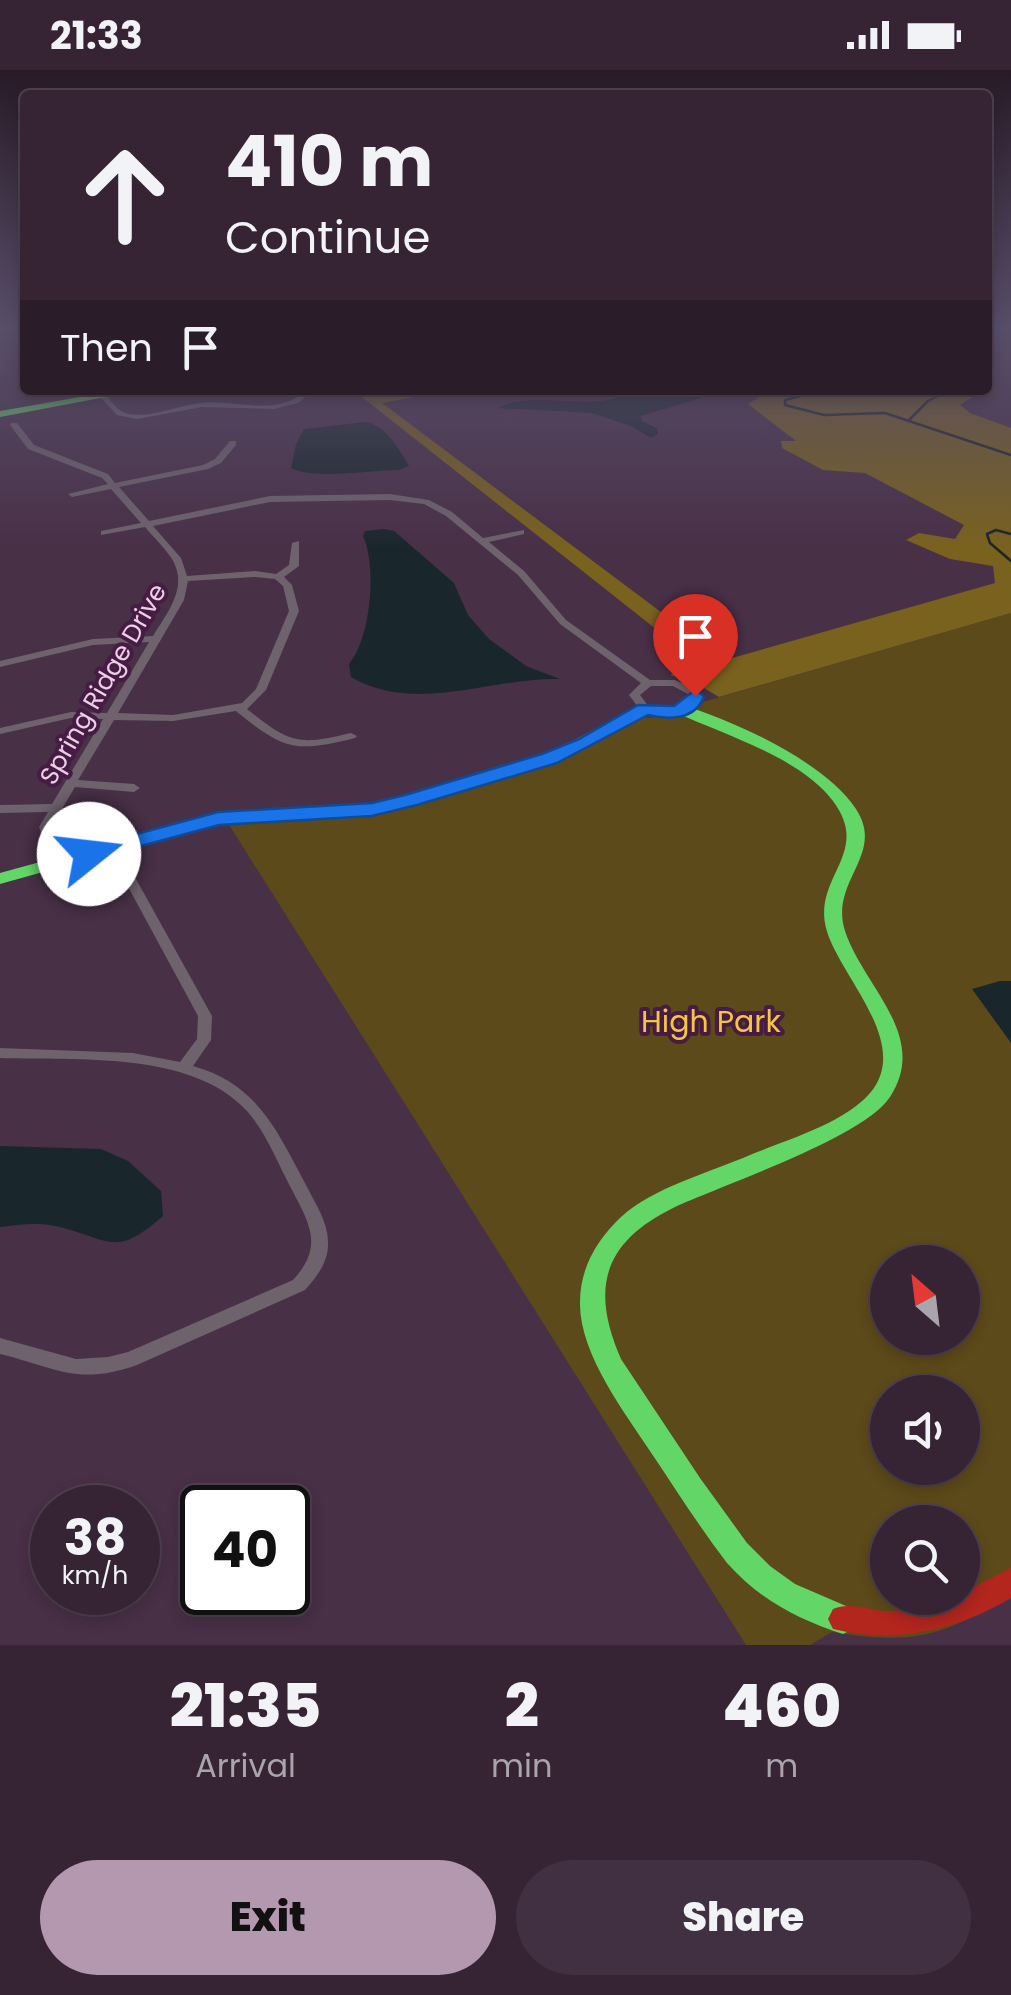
<!DOCTYPE html>
<html lang="en">
<head>
<meta charset="utf-8">
<style>
	:root { --surface:#362435; --page:#413041; --text:#f1f3f6; --muted:#aaa4ad; --line:#504150; --accent:#b398b0 }
	body { margin:0; font-family:Poppins,sans-serif; background:var(--page); color:var(--text); height:100vh; display:flex; flex-direction:column; font-size:38px; white-space:nowrap }
	* { box-sizing:border-box; margin:0 }
	p { font-size:32px; color:var(--muted) }
	.icon { flex:none; width:55px; height:55px; fill:none; stroke:currentColor; stroke-width:2; stroke-linecap:round; stroke-linejoin:round }
	.map { position:relative; height:1575px; overflow:hidden }
	.details { display:flex; flex-direction:column; background:var(--surface); flex:1 }
	.details>* { flex:none }
	.guide { position:absolute; left:20px; top:20px; width:972px; height:305px; border-radius:10px; box-shadow:0 5px 15px #0003,0 0 0 2px var(--line); background:#362435; color:var(--text); overflow:hidden }
	.needle { width:65px; rotate:332deg }
	.controls { position:absolute; left:870px; top:1175px; display:grid; gap:20px }
	.controls a { display:grid; place-items:center; width:110px; height:110px; border-radius:50%; background:var(--surface); box-shadow:0 5px 15px #0003,0 0 0 2px var(--line); font-size:50px }
	.speed { position:absolute; left:30px; top:1415px; display:flex; gap:20px; font-size:50px; font-weight:700; text-align:center }
	.speed>* { display:grid; place-content:center; width:130px; height:130px; border-radius:50%; background:var(--surface); box-shadow:0 5px 15px #0003,0 0 0 2px var(--line); line-height:1 }
	.speed small { font-size:25px; font-weight:400 }
	.speed .limit { border:5px solid #111; border-radius:15px; background:#fff; color:#111 }
	.pin { position:absolute; display:grid; place-items:center; width:85px; height:85px; color:#fff; margin:-102px -42px; border-radius:50% 50% 50% 0; rotate:-45deg; box-shadow:0 0 10px #0007 }
	.pin .icon { rotate:45deg }
	.me { position:absolute; width:110px; margin:-55px; rotate:74deg; stroke-linejoin:round; filter:drop-shadow(0 0 8px #0008) }
	.turn { display:flex; align-items:center; gap:35px; height:210px; padding:0 40px; font-size:45px }
	.turn .icon { width:130px; height:130px; stroke-width:2.5 }
	.turn b { display:block; font-size:70px; line-height:85px }
	.then { display:flex; align-items:center; height:95px; padding:0 40px; background:#0003; gap:20px; font-size:38px }
	.eta { display:flex; justify-content:space-evenly; align-items:center; height:170px; text-align:center }
	.eta b { font-size:60px; font-weight:800; line-height:70px }
	.cta { display:flex; gap:20px; margin-top:auto; padding:20px 40px }
	.cta a { flex:1; height:115px; border-radius:60px; background:var(--accent); color:#111; font-size:40px; font-weight:800; line-height:115px; text-align:center }
	.cta a+a { background:var(--page); color:var(--text) }
	.status { display:flex; justify-content:space-between; align-items:center; height:70px; padding:0 50px; background:var(--surface); direction:ltr }
	.status svg { height:28px; fill:currentColor }
	.map>svg:first-child { display:block }
</style>
</head>
<body>
<div class="status"><b>21:33</b><svg viewBox="0 0 49 12"><path d="M0 12V9h3v3zM5 12V6h3v6zM10 12V3h3v9zM15 12V0h3v12zM26 1h20v11H26zM47 4h2v5h-2z"/></svg></div>
<div class="map">
<svg width="1011" height="1575" viewBox="0 0 1011 1575">
	<rect width="100%" height="100%" fill="#483047"/>
	<path fill="#5d4a1a" fill-rule="evenodd" d="M1011 543V1526C940 1567 915 1575 832 1562L810 1575H746L228 753 399 738 556 692 642 648 681 646 699 638 703 632ZM888 1192H962V1268H888ZM888 1322H962V1398H888ZM888 1452H962V1528H888Z"/>
	<path fill="#79611e" d="M353 320H370L377 325 452 320 382 333 725 590 995 513 993 496 950 489 906 470 919 463 955 469 964 455 865 403 823 400 782 378 781 371H796L748 334 771 320H983L960 335 970 343 1011 358V543L719 627 692 611 670 605 699 593Z"/>
	<path fill="#19272c" d="M619 320H695L701 328 641 346 642 351 658 359V364L651 368 631 356 592 343 498 338C532 321 580 339 617 328Z
		M365 352C386 355 399 379 409 396L399 400C371 400 314 410 291 398L296 374 304 359Z
		M384 459 394 461 454 513 468 545 489 569 526 596 560 609C492 607 416 645 351 607L349 594C371 568 377 496 363 466L365 461Z
		M1000 911H1011V973L972 919Z
		M0 1076 101 1079 128 1091 161 1121 163 1146C113 1190 110 1168 55 1156 36 1152 19 1155 0 1157Z"/>
	<g fill="none" stroke-linecap="round" stroke-linejoin="round">
		<path stroke="#19272c" stroke-width="2.5" d="M988 299V304
			M823 320 785 330V335L824 345 885 343 1011 385
			M909 350 928 331 949 320
			M1011 464 996 460 987 464 990 473 1011 491"/>
		<path fill="#6e626d" fill-rule="evenodd" d="M296 320H304L308 325 298 333 274 339 202 337 137 349 117 345 99 326 106 324C112 333 118 342 129 344 152 348 177 336 200 333 232 329 272 346 300 325Z
			M11 353H17L34 375 108 404 115 413 203 395 215 389 230 371H236V375L221 393 208 399 119 417 149 451 270 426 390 424 429 430 452 442 483 468 524 460V464L489 472 524 501 566 550 650 610H675L697 620 700 629C684 648 664 647 641 641L629 625 641 613 560 554 518 505 446 446 424 434 390 430 270 432 153 456 181 488 187 506 255 501 276 504 289 495 292 473 299 471V496L284 507 292 515 299 541 266 620 247 639C289 673 298 676 351 663L357 666 355 668C295 683 284 680 236 641L173 651 114 650 78 710 134 714 140 718 134 722 75 717 51 757 63 793 61 796H53L39 757 48 742 0 743V735L52 734 103 649 71 648 0 664V658L71 642 107 643 149 572 93 575 0 597V591L93 569 153 566C167 543 189 517 172 489 165 478 154 468 145 457L101 465V461L141 453 111 419 72 427 68 424 108 414 102 408 28 379 10 355ZM255 507 275 509 283 516 289 541 256 619 242 633 173 645 118 643 184 530 188 511ZM651 616H673L688 624 690 629C677 641 665 640 649 637L640 625Z
			M125 796 131 800 212 946 211 970 193 996C258 1014 277 1061 306 1115 315 1133 328 1152 328 1172 329 1191 317 1207 305 1220L137 1295C76 1316 58 1298 0 1284V1268L76 1289 108 1287 128 1282 293 1210C323 1177 311 1156 292 1120 278 1094 267 1064 247 1041 191 980 76 991 0 988V978L133 983 180 992 197 969 198 946 119 800Z"/>
		<path fill="#63d668" fill-rule="evenodd" d="M120 320H143L0 347V341Z
			M645 634 653 639 650 642 555 692 416 735 372 744 219 753 0 814V803L218 743 372 734 407 727 543 686Z
			M682 635C735 651 825 692 856 739 886 785 829 811 845 861 863 916 930 966 890 1027 864 1067 723 1115 675 1137 603 1172 590 1218 621 1289L700 1408 747 1473 770 1496 795 1514 853 1539 858 1549 853 1559 843 1564C797 1549 759 1529 727 1493 701 1459 678 1423 654 1387 627 1345 579 1285 580 1232 580 1198 597 1170 621 1147 652 1118 711 1102 750 1085 786 1070 845 1053 870 1023 913 973 838 905 826 858 813 806 872 783 833 731 801 688 725 665 677 643L674 640Z"/>
		<path fill="#b3261e" fill-rule="evenodd" d="M1011 1498V1528C957 1560 895 1575 833 1559L828 1549 833 1539C850 1531 870 1541 889 1541 917 1541 940 1528 962 1528V1523Z"/>
	</g>
	<linearGradient id="sky" x2="0" y2="1"><stop stop-color="#281a27"/><stop offset="0.54" stop-color="#584e69"/><stop offset="1" stop-color="#584e69" stop-opacity="0"/></linearGradient>
	<rect width="1011" height="479" fill="url(#sky)"/>
	<path fill="#1a73e8" stroke="#114b97" stroke-width="2.5" d="M695 620 704 626C696 650 669 650 648 645L557 693 417 735 372 746 219 755 89 790 78 784 81 779 218 742 372 733 405 725 542 684 579 669 638 635 674 636Z"/>
	<g text-anchor="middle" dominant-baseline="central" stroke-width="8" stroke-linejoin="round" paint-order="stroke">
		<g font-size="25" fill="#ecd0e8" stroke="#471c44">
			<text transform="translate(103 614) rotate(-60)">Spring Ridge Drive</text>
		</g>
		<g font-size="30" fill="#f3c73f" stroke="#471c44">
			<text x="711" y="951">High Park</text>
		</g>
	</g>
</svg>
<div class="controls">
<a><svg class="needle" viewBox="-14 -14 28 28"><path d="M0-13l5 13h-10z" fill="#e53935"/><path d="M0 13l5-13h-10z" fill="#aaa4ad"/></svg></a>
<a><svg class="icon" aria-label="sound" viewBox="0 0 24 24"><path d="M4 9h4l5-4v14l-5-4H4zM17 9q2 3 0 6"/></svg></a>
<a><svg class="icon" aria-label="search" viewBox="0 0 24 24"><circle cx="10" cy="10" r="6"/><path d="M15 15l6 6"/></svg></a>
</div>
<div class="speed"><div>38<small>km/h</small></div><div class="limit">40</div></div>
<div class="pin" style="left:695px;top:626px;background:#d93025"><svg class="icon" aria-label="arrive" viewBox="0 0 24 24"><path d="M6 21V4h12l-3 4 3 4H6"/></svg></div>
<svg class="me" style="left:89px;top:784px" viewBox="-20 -20 40 40"><circle r="19" fill="#fff"/><path d="M0-13L10 11 0 6-10 11z" fill="#1a73e8"/></svg>
<div class="guide">
<div class="turn"><svg class="icon" aria-label="ahead" viewBox="0 0 24 24"><path d="M12 20V5M6 11l6-6 6 6"/></svg><div><b>410 m</b>Continue</div></div>
<div class="then">Then<svg class="icon" aria-label="arrive" viewBox="0 0 24 24"><path d="M6 21V4h12l-3 4 3 4H6"/></svg></div>
</div>
</div>
<section class="details">
<div class="eta">
<div><b>21:35</b><p>Arrival</p></div>
<div><b>2</b><p>min</p></div>
<div><b>460</b><p>m</p></div>
</div>
<div class="cta"><a>Exit</a><a>Share</a></div>
</section>
</body>
</html>
